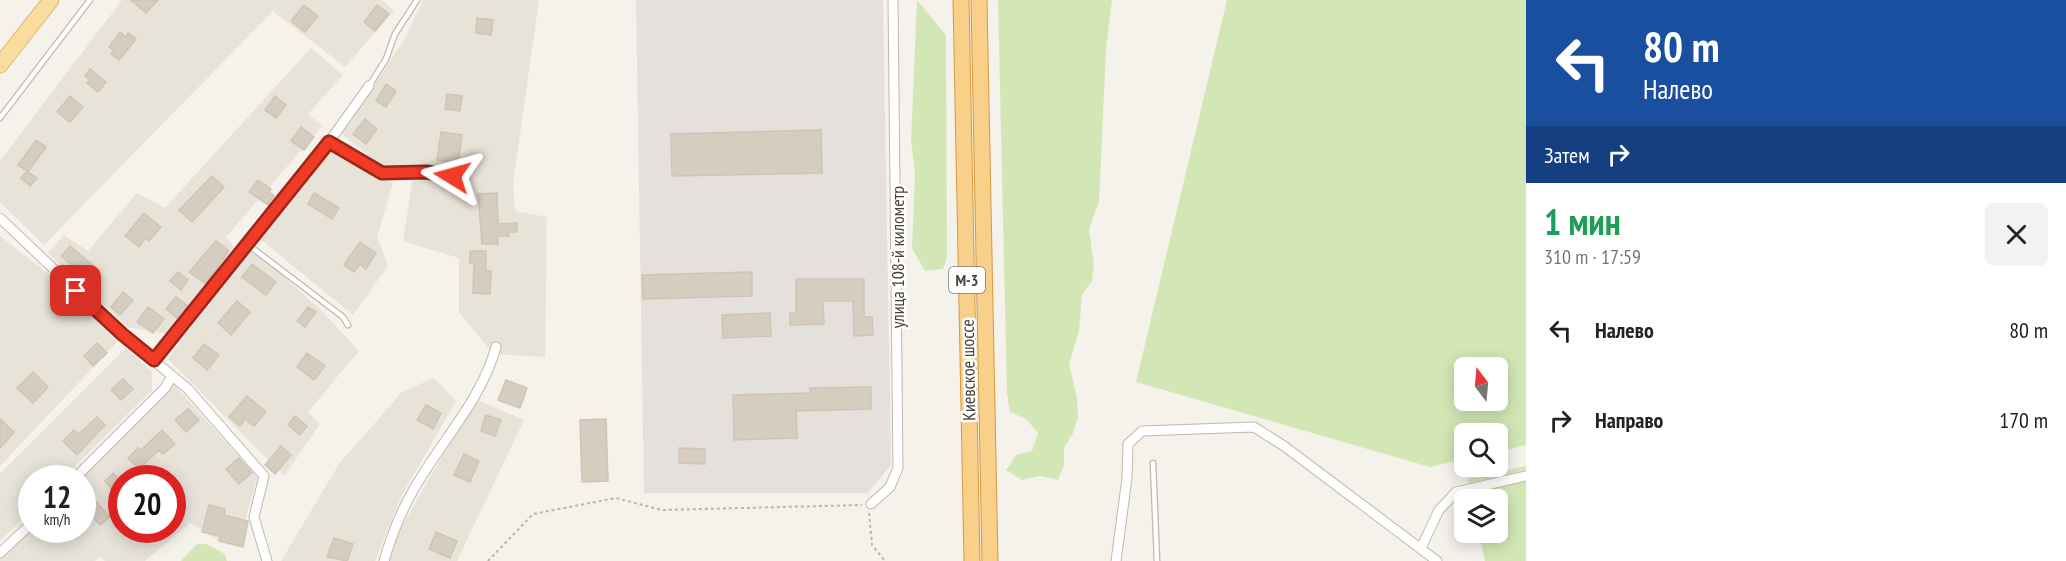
<!DOCTYPE html>
<html lang="ru">
<head>
<meta charset="utf-8">
<style>
	:root { --surface:#fff; --page:#f2f2f2; --text:#222; --muted:#767676 }
	body { margin:0; font-family:"PT Sans Narrow",sans-serif; background:var(--page); color:var(--text); height:100vh; display:flex; flex-direction:column; font-size:22px; white-space:nowrap }
	* { box-sizing:border-box; margin:0 }
	p { font-size:20px; color:var(--muted) }
	.icon { flex:none; width:33px; height:33px; fill:none; stroke:currentColor; stroke-width:2; stroke-linecap:round; stroke-linejoin:round }
	.map { position:relative; flex:1; overflow:hidden }
	.panel { display:flex; flex-direction:column; background:var(--surface); width:540px }
	.panel>* { flex:none }
	.guide { background:#1a4fa0; color:#fff; overflow:hidden }
	.needle { width:39px; rotate:344deg }
	.fabs { position:absolute; left:1454px; top:357px; display:grid; gap:12px }
	.fabs a { display:grid; place-items:center; width:54px; height:54px; border-radius:9px; background:var(--surface); box-shadow:0 3px 15px #0003; font-size:30px }
	.speed { position:absolute; left:18px; top:465px; display:flex; gap:12px; font-size:30px; font-weight:700; text-align:center }
	.speed>* { display:grid; place-content:center; width:78px; height:78px; border-radius:50%; background:var(--surface); box-shadow:0 3px 15px #0003; line-height:1 }
	.speed small { font-size:15px; font-weight:400 }
	.speed .limit { border:9px solid #d22; background:#fff; color:#111 }
	.pin { position:absolute; display:grid; place-items:center; width:51px; height:51px; color:#fff; margin:-26px; border-radius:12px; box-shadow:0 3px 9px #0006 }
	.me { position:absolute; width:66px; margin:-33px; rotate:278deg; stroke-linejoin:round; filter:drop-shadow(0 0 4px #0008) }
	.turn { display:flex; align-items:center; gap:21px; height:126px; padding:0 18px; font-size:27px }
	.turn .icon { width:78px; height:78px; stroke-width:2.5 }
	.turn b { display:block; font-size:42px; line-height:51px }
	.then { display:flex; align-items:center; height:57px; padding:0 18px; background:#0003; gap:12px; font-size:22px }
	.round { display:grid; place-items:center; flex:none; width:63px; height:63px; border-radius:9px; background:var(--page) }
	.summary { display:flex; align-items:center; justify-content:space-between; height:102px; padding:0 18px }
	h1 { font-size:36px; font-weight:600; line-height:45px; color:#1e9e55 }
	ul { padding:0; list-style:none }
	li { display:flex; align-items:center; gap:18px; height:90px; padding:0 18px }
	li div { flex:1 }
	li b { display:block; font-size:22px }
	li em { font-style:normal }
	main { display:flex; flex:1; min-height:0 }
	.map>svg:first-child { display:block }
</style>
</head>
<body>
<main>
<div class="map">
<svg width="1526" height="561" viewBox="0 0 1526 561">
	<rect width="100%" height="100%" fill="#f5f1eb"/>
	<path fill="#e8e3d9" fill-rule="evenodd" d="M122 0H382L394 11 345 67 273 11 44 245 0 202V161Z
		M423 0H539L513 184 515 211 547 217 545 357 493 354 459 312V258L403 241 413 176 379 164 342 134 405 38Z
		M311 48 343 75 308 114 322 126 226 237 234 247 167 334 128 327 48 253 64 235 88 251 137 193 165 208Z
		M333 151 393 183 377 237 388 266 353 315 260 239 322 153Z
		M0 236 73 294 117 342 0 466Z
		M250 246 323 312 359 351 308 412 320 424 284 476 168 359Z
		M126 348 152 372V390L63 478H32L31 510 0 541V474Z
		M434 378 456 401 402 495 375 561H281L339 464 402 392Z
		M172 382 257 477 244 525 222 543 190 523 145 561H105L100 556 95 561H0V554L32 530H82L81 478ZM122 478H172V530H122Z
		M475 399 524 420 457 561H389L398 533Z"/>
	<path fill="#e4e0dc" d="M636 0H883L891 465 868 493H644Z"/>
	<path fill="#d3e7b6" fill-rule="evenodd" d="M917 0 946 35 947 257 943 269 925 271 912 248 915 172 911 141Z
		M998 0H1112L1106 49 1099 202 1089 229 1094 265 1092 281 1082 295 1079 331 1069 364 1077 398 1078 417 1073 433 1064 448V465L1058 480 1040 476 1022 480 1006 470 1016 455 1032 451 1038 433 1026 419 1010 412 1007 394Z
		M1227 0H1526V445L1497 452V434H1464V459L1430 467 1136 382ZM1464 368H1497V400H1464Z
		M1526 466V561H1485L1479 533 1497 532V500L1472 499 1468 479Z
		M197 544H206L225 554 227 561H181Z"/>
	<path fill="#d6cdc1" stroke="#d0c4b4" stroke-width="1.5" d="M131 0H158L146 13Z
		M304 5 318 16 305 32 291 21Z
		M377 5 389 14 375 31 364 22Z
		M477 18 493 20 491 35 476 33Z
		M120 32 126 37 128 33 136 39 119 60 111 54 114 50 109 47Z
		M90 69 106 82 98 92 87 83 90 80 85 76Z
		M386 84 396 91 386 107 376 101Z
		M447 94 462 96 460 111 445 109Z
		M70 96 83 107 70 122 57 112Z
		M275 96 286 105 276 118 265 110Z
		M365 119 377 129 366 144 353 134Z
		M301 127 314 137 304 150 291 141Z
		M821 130 822 173 672 176 671 134Z
		M441 132 462 135 458 163 437 160Z
		M36 140 46 147 28 172 37 178 30 186 21 178 27 171 18 165Z
		M212 176 224 187 192 222 179 210Z
		M258 180 271 189 269 192 274 196 268 205 249 192Z
		M314 193 339 208 332 219 308 204Z
		M497 193 498 224 517 223V232H508L509 236H498V244H482L478 194Z
		M144 213 161 227 149 241 145 238 139 247 125 236Z
		M216 241 229 251 206 284 189 272Z
		M360 242 376 253 366 269 360 264 354 272 344 265Z
		M70 246 95 267 86 277 61 256Z
		M470 251H486V271H491L490 294 473 293 474 263H470Z
		M252 264 276 282 266 295 242 277Z
		M178 272 188 280 181 290 170 281Z
		M752 272V296L643 299 642 275Z
		M796 279H864V317H872L873 335 854 336 853 301H823L824 324 790 325V313H796Z
		M123 292 133 300 120 315 111 307Z
		M176 297 188 306 178 319 166 309Z
		M237 301 250 312 231 335 218 323Z
		M148 307 164 319 153 333 137 322Z
		M308 307 316 312 305 327 297 321Z
		M770 313 771 336 723 338 722 315Z
		M97 343 107 353 93 366 84 356Z
		M204 344 219 355 207 370 193 358Z
		M307 353 325 366 314 380 297 367Z
		M33 372 48 387 33 403 17 388Z
		M123 379 133 389 121 400 111 390Z
		M506 380 527 388 520 408 498 400Z
		M871 387V409L796 411 797 438 734 440 733 395 810 393V388Z
		M247 396 266 412 254 426 245 419 240 426 229 417Z
		M426 405 441 413 433 429 417 420Z
		M188 409 199 420 186 432 175 420Z
		M486 415 501 420 495 436 481 431Z
		M295 416 307 426 300 435 288 425Z
		M97 417 105 425 77 455 63 441 74 430 79 434Z
		M0 419 14 432 0 448Z
		M606 419 608 481 582 482 580 420Z
		M162 430 175 444 163 454 159 450 139 469 128 458 138 448 141 450Z
		M281 446 291 455 275 474 265 465Z
		M679 448 705 449V464L679 463Z
		M464 454 479 461 470 482 454 475Z
		M239 458 252 473 239 484 226 469Z
		M113 473 122 483V501L105 481Z
		M96 502 110 517 100 525 87 511Z
		M209 505 225 509 224 515 248 521 243 547 219 541 220 536 202 532Z
		M436 532 457 541 450 558 429 549Z
		M334 538 353 544 347 561 327 557Z"/>
	<g fill="none" stroke-linecap="round" stroke-linejoin="round">
		<g stroke="#c0b9ae" stroke-width="7">
			<path id="service" d="M369 86 386 59 395 34 417 0
				M0 118 90 0
				M329 142 382 173 426 172 452 176
				M247 244 343 317 348 325
				M1153 463 1157 561"/>
		</g>
		<g stroke="#c0b9ae" stroke-width="11">
			<path id="minor" d="M0 218 122 334 188 389 264 476 254 517 267 561
				M154 360 329 142 369 86
				M75 478 165 388 172 376
				M871 504 890 487 898 468 893 0
				M1421 548 1439 510 1456 492 1526 476
				M0 553 32 523
				M384 561C391 537 401 511 414 489 441 441 481 401 496 347
				M1116 561 1127 478 1128 444 1142 431 1254 427 1284 446 1437 561"/>
		</g>
		<g stroke="#dfb86e" stroke-width="17">
			<path id="primary" d="M0 65 51 0"/>
		</g>
		<g stroke="#d79942" stroke-width="17">
			<path id="trunk" d="M961 0 972 561
				M979 0 990 561"/>
		</g>
		<path stroke="#c1b49f" stroke-width="2" stroke-dasharray="3 3" stroke-linecap="butt" d="M869 513 872 545 885 561
			M488 561 533 514 616 498 662 510 862 505"/>
		<use href="#service" stroke="#fff" stroke-width="4.5"/>
		<use href="#minor" stroke="#fff" stroke-width="9"/>
		<use href="#primary" stroke="#fadc9f" stroke-width="15"/>
		<use href="#trunk" stroke="#f8d089" stroke-width="15"/>
	</g>
	<g fill="none" stroke-linecap="round" stroke-linejoin="round">
		<g stroke="#9c2619" stroke-width="15">
			<path id="route" d="M76 291 122 334 154 360 329 142 382 173 426 172 452 176"/>
		</g>
		<use href="#route" stroke="#f03b26" stroke-width="10"/>
	</g>
	<g text-anchor="middle" dominant-baseline="central" stroke-width="5" stroke-linejoin="round" paint-order="stroke">
		<rect fill="#fff" stroke="#807b74" stroke-width="1.5" x="949" y="267" width="36" height="26" rx="4.5"/>
		<g font-size="16" font-weight="bold" fill="#494239">
			<text x="967" y="280">М-3</text>
		</g>
		<g font-size="18" fill="#494239" stroke="#fff">
			<text transform="translate(897 257) rotate(-90)">улица 108-й километр</text>
			<text transform="translate(968 370) rotate(-91)">Киевское шоссе</text>
		</g>
	</g>
</svg>
<div class="fabs">
<a><svg class="needle" viewBox="-14 -14 28 28"><path d="M0-13l5 13h-10z" fill="#e53935"/><path d="M0 13l5-13h-10z" fill="#767676"/></svg></a>
<a><svg class="icon" aria-label="search" viewBox="0 0 24 24"><circle cx="10" cy="10" r="6"/><path d="M15 15l6 6"/></svg></a>
<a><svg class="icon" aria-label="layers" viewBox="0 0 24 24"><path d="M12 4l9 5-9 5-9-5zM3 14l9 5 9-5"/></svg></a>
</div>
<div class="speed"><div>12<small>km/h</small></div><div class="limit">20</div></div>
<div class="pin" style="left:76px;top:291px;background:#d93025"><svg class="icon" aria-label="arrive" viewBox="0 0 24 24"><path d="M6 21V4h12l-3 4 3 4H6"/></svg></div>
<svg class="me" style="left:452px;top:176px" viewBox="-20 -20 40 40"><path d="M0-17L14 15 0 8-14 15z" fill="#f03b26" stroke="#fff" stroke-width="4"/></svg>
</div>
<section class="panel">
<div class="guide">
<div class="turn"><svg class="icon" aria-label="left" viewBox="0 0 24 24"><path d="M17 20v-9H6M10 6l-5 5 5 5"/></svg><div><b>80 m</b>Налево</div></div>
<div class="then">Затем<svg class="icon" aria-label="right" viewBox="0 0 24 24"><path d="M7 20v-9h11M14 6l5 5-5 5"/></svg></div>
</div>
<div class="summary"><div><h1>1 мин</h1><p>310 m · 17:59</p></div><a class="round"><svg class="icon" aria-label="close" viewBox="0 0 24 24"><path d="M6 6l12 12M18 6L6 18"/></svg></a></div>
<ul>
<li><svg class="icon" aria-label="left" viewBox="0 0 24 24"><path d="M17 20v-9H6M10 6l-5 5 5 5"/></svg><div><b>Налево</b></div><em>80 m</em></li>
<li><svg class="icon" aria-label="right" viewBox="0 0 24 24"><path d="M7 20v-9h11M14 6l5 5-5 5"/></svg><div><b>Направо</b></div><em>170 m</em></li>
</ul>
</section>
</main>
</body>
</html>
